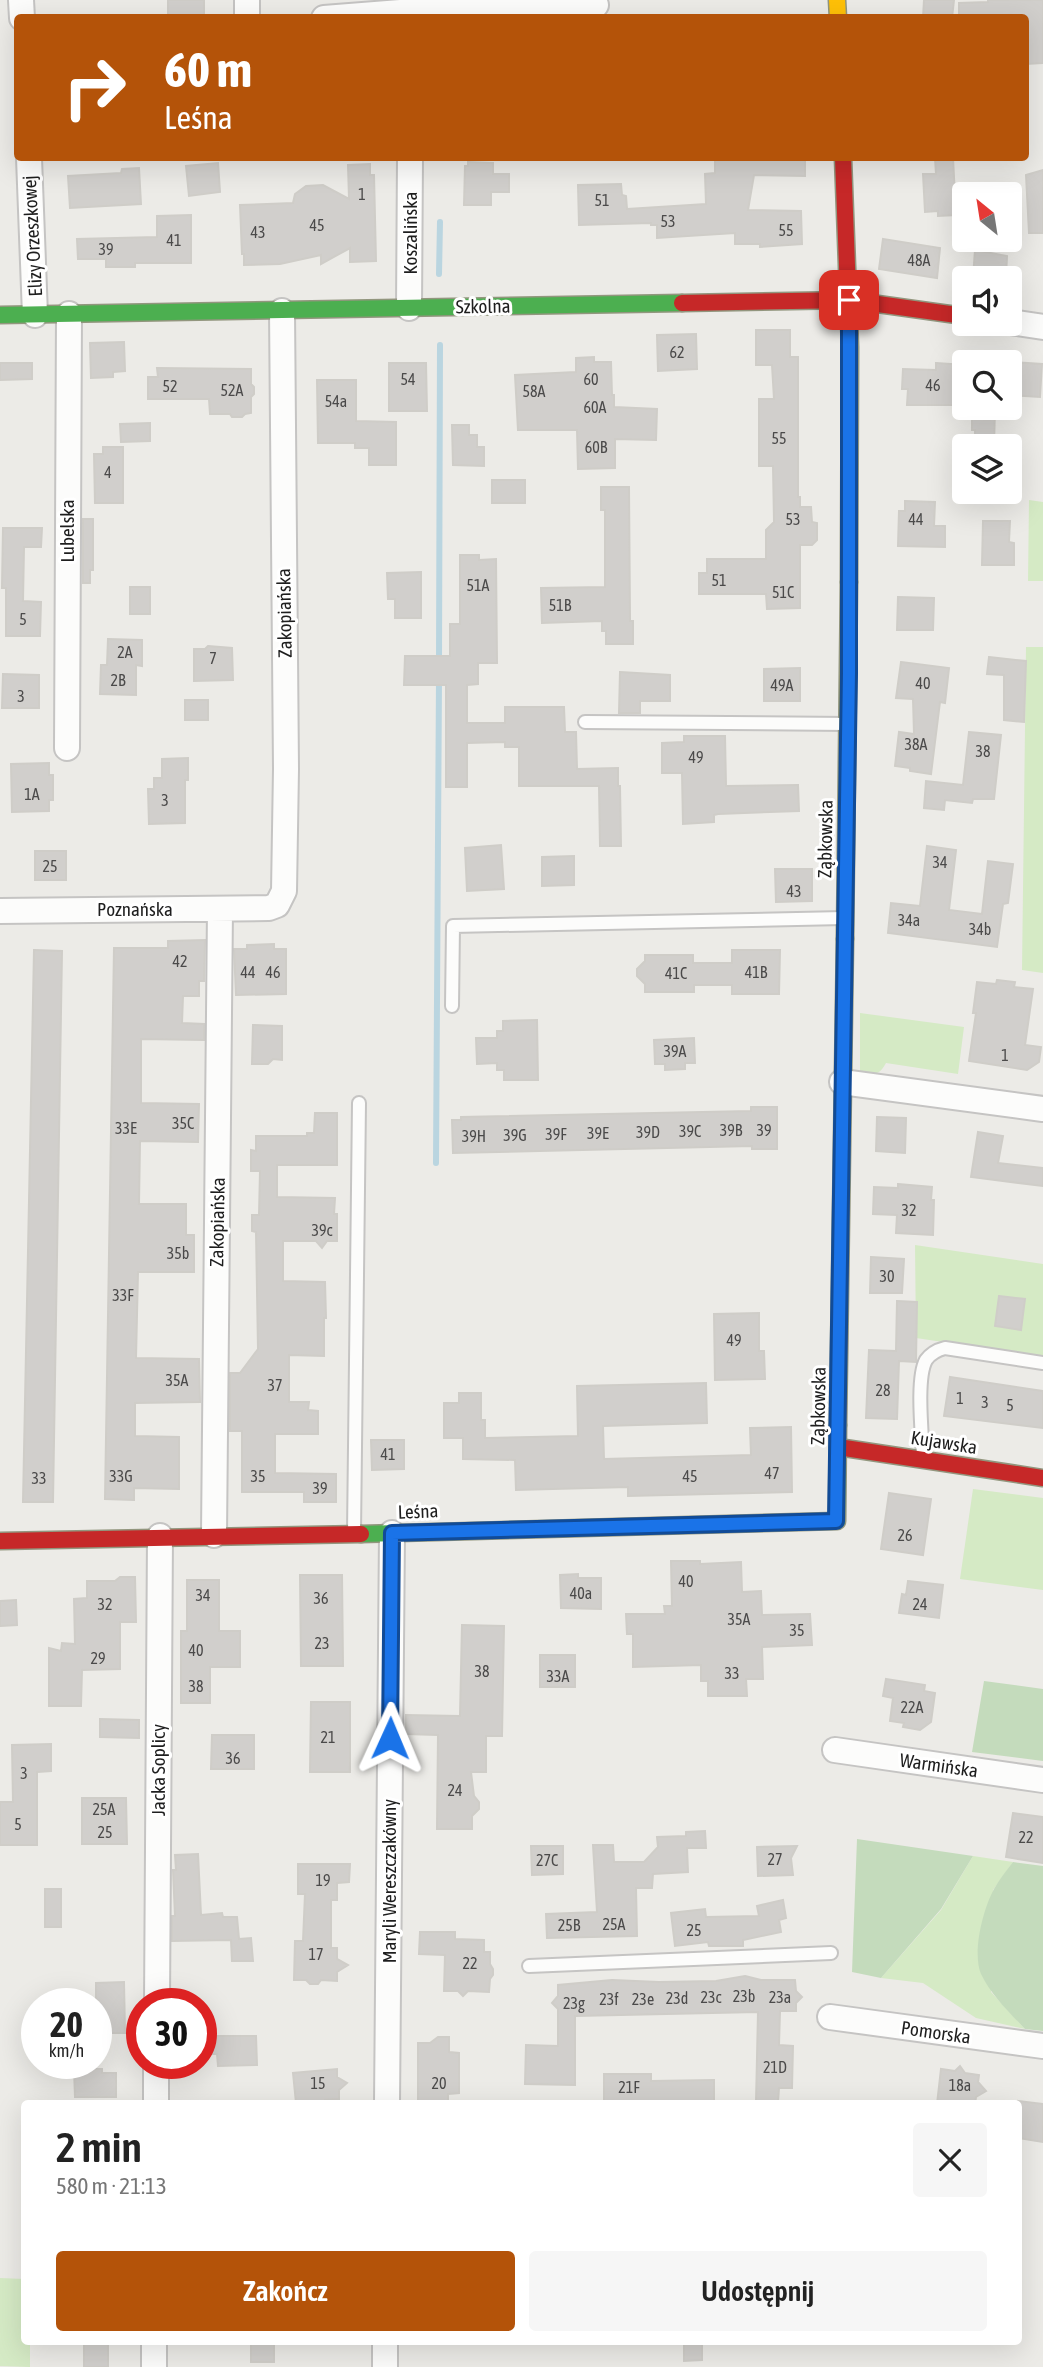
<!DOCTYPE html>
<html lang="pl">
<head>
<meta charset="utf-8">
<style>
	:root { --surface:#fff; --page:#f6f6f6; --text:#222; --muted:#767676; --accent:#b45309 }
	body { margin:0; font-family:"Asap Condensed",sans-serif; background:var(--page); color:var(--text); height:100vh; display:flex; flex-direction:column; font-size:26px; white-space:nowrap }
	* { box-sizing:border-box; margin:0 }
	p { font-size:23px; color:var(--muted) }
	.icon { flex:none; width:38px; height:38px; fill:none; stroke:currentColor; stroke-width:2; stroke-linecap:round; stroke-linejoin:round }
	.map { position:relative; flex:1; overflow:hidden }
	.panel { position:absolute; left:21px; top:2100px; width:1001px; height:245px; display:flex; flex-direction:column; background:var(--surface); border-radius:7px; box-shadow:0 7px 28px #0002 }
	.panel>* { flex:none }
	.banner { position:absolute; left:14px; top:14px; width:1015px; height:147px; border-radius:7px; box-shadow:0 7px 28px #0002; background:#b45309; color:#fff; overflow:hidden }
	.needle { width:46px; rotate:330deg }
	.controls { position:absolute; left:952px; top:182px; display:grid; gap:14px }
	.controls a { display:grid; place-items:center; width:70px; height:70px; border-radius:7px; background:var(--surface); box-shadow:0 7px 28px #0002; font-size:35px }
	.speed { position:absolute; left:21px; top:1988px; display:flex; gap:14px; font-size:35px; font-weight:700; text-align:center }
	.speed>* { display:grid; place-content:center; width:91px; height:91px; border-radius:50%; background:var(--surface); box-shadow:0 7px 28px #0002; line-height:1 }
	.speed small { font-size:18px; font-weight:400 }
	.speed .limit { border:10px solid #d22; background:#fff; color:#111 }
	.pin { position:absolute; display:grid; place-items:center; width:60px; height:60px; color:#fff; margin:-30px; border-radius:14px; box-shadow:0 4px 10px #0006 }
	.me { position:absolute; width:77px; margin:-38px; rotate:1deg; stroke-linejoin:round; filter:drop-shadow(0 0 5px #0008) }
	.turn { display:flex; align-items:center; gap:24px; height:147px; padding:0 35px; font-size:32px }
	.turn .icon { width:91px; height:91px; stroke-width:2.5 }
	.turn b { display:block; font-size:49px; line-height:60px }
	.round { display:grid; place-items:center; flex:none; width:74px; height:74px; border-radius:7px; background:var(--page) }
	.summary { display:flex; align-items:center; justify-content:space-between; height:119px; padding:0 35px }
	h1 { font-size:42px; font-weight:600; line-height:52px }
	.cta { display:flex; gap:14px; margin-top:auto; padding:14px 35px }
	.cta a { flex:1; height:80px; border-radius:7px; background:var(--accent); color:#fff; font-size:28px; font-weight:600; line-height:80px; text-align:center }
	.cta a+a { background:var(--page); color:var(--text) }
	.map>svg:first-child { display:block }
</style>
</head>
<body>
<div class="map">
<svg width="1043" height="2367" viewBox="0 0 1043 2367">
	<rect width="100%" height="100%" fill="#ecebe7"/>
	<path fill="#d5eac5" d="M1029 500 1043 502V581H1028Z
		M1026 647H1043V973L1022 970Z
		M860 1013 964 1027 958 1074 886 1063C879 1076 873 1075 860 1073Z
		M915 1245 1043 1264V1357L916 1338Z
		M973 1489 1043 1498V1590L960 1579Z
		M973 1856 1013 1862 993 1890 991 1992 1025 2029 976 2018 923 1983 881 1978 941 1910Z
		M0 2278 24 2279V2342H30V2367L0 2366Z"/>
	<path fill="#c4dbbc" d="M984 1681 1043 1689V1761L972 1752Z
		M857 1839 973 1856 941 1909 881 1978 852 1972Z
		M1013 1862 1043 1866V2031L1025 2029C1009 2012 991 1995 981 1974 972 1953 983 1909 994 1889 999 1880 1006 1871 1013 1862Z"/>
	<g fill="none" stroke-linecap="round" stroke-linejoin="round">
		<path stroke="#bad5e0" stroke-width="6" d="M439 274 440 222
			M439 661 440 345
			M436 1163 439 679"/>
	</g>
	<path fill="#d1cfcc" stroke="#cfcdc8" stroke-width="2" d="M168 0H204V18H168Z
		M924 0H954L952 18H923Z
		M988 0H1043V63L1026 64V18H959V3L988 2Z
		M715 158H805V176L754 175 748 210 801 211 802 244 760 247V244H735V233L657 238V225H651V223L579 225 578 185 621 184 622 195 626 196 627 209 706 204 705 174 715 173Z
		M935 158H953L956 215 938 216V211L925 212 923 174H936Z
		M468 162 493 163V174H509V192H491V205H464L465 166H468Z
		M218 163 220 192 189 196 186 166Z
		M370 164V175H374L376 261 350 262V248L321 264V255L280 264 244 265V254H242L240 205 293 203 295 194 306 186 323 185 349 199 348 165Z
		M139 168 141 204 70 208 68 176 121 173 122 169Z
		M1043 170V233H1029L1026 175Z
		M191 215V263H135V267H106V259H78L77 239 157 237V216Z
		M883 239 940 248 937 278 879 269Z
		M975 250 1007 256 1006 278H973Z
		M756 330H790V357H798V497H800V507H811L812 522 817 523V540L812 545H800V608L767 609 766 594H699V573H707V559H766V530L774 522 773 466H759V399H774L772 365H756Z
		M696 334 697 369 658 371 657 335Z
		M124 342 125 371 113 372V377L91 378 90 343Z
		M594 357V362H611L612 395H614V407L657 409 656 440 615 439V468L578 469 577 430H518L515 375 576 372V358Z
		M1010 362 1042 364 1040 397 1010 395Z
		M0 363H32V379L0 380Z
		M389 363H426L427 411H389Z
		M936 363 964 365 962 405H907L908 389H902L903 369 936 370Z
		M157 368 251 369V384L254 387V394L251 397V413L245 414 242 417H232L230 414H210L209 399H148V377H158Z
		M317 380H356V421L396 422V465H369V448H355V443H318Z
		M972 408H995L994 446H975V430H972Z
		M150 423V441L121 442 120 424Z
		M452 425H469V435H477V447H484V466L453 465Z
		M103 447H123V503H95L94 454H103Z
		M492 480H525V503H492Z
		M601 487H629L630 621H633V644H606V631H602V621L542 623 541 588 605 587V510H601Z
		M905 501 935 502 934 526H945V547L898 546 899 511H905Z
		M83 519H93V570H90V583H83Z
		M983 521H1010L1009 542 1014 543V565H982Z
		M3 528H42L41 547H24L23 601 41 602 40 636H6V588H2Z
		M460 555H479V560L496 559 497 663H478V684L467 685V723H505V707H564L565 732H576L577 769 618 768V786H620L621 846H600L599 786H519V747H505V742L467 743V787H446V685H404L405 656H450V624H460Z
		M421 572V618H395V599H388L387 573Z
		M130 587H150V614H130Z
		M898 597 934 598 933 630H897Z
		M108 639 142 640V666L136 665V695L100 694 101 665H107Z
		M208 646 232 648 233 680 194 681V649H205Z
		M989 657 1026 661 1024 722 1004 720V675L987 674Z
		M901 662 949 668 945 703 940 702 931 774 910 771V768L895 766 899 732 914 734 913 699 896 698Z
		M800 668V701H764V669Z
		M620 672 670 675V701H640V713H619Z
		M3 674 39 675V708H2Z
		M185 700H208V720H185Z
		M969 732 1001 735 994 799H973L972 803 945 800 944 810 924 808 926 781 963 785Z
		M684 736H725L726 786 798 785 799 811 718 814 714 815V822L683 824 682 773H662V743L684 742Z
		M188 758V780H185V823L149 824 148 789H154V778H162V759Z
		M49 763V775H53V800H49V811L12 812 11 764Z
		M501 845 504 889 467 891 465 848Z
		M927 846 956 850 949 910 982 914 988 861 1013 864 1008 903 1003 904 997 947 888 933 891 903 920 906Z
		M35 851H66V880H35Z
		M574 856V885L542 886V857Z
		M775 869H812V901L776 902Z
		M205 940 204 981H199V996H183L182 1023 204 1024V1040L141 1039V1103L199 1104 198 1142 140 1141 139 1204H186V1235H194V1272H138L136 1358 199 1359 200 1402 135 1403V1436L179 1437V1489L134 1488V1500L105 1499 114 948H168V941Z
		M274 944V949H286V994L236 995 234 949H247V945Z
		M34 950 62 951 53 1502H23Z
		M732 950H780L779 994H732V985H694V992H645V984L637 976V969L645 961V955H693V963H732Z
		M997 980 1015 982 1014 987 1033 989 1025 1045 1041 1047 1039 1062 1027 1070 969 1061 976 1013H973L977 982 996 984Z
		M537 1020 538 1080H504V1070H497V1063L477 1064 476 1038H497V1031H503V1021Z
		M253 1025 282 1026V1060L273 1059 268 1064H252Z
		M694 1038 695 1063H685V1069L665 1070V1064H655L654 1040Z
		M751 1107H777V1149H752V1146L453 1153 452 1120H461V1117L751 1111Z
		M315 1113H337V1165H277V1197L335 1198 334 1214H337V1241H327L322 1248 316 1241H283V1281L325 1282 326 1318H324V1356L289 1355V1402H309L308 1410 318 1411V1434H275V1473L336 1474V1502H304V1492H242V1431H230V1373H240L258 1349 256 1232 252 1231V1215H259L260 1171H251V1150L256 1151V1136H307V1133H314Z
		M877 1117 906 1118 905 1153 876 1151Z
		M978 1132 1003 1136 998 1163 1043 1168V1186L971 1177Z
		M898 1184 932 1187 931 1200H934L933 1235 896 1233 897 1215 873 1214 874 1187 898 1188Z
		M871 1257 904 1259 902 1293H870Z
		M999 1296 1025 1299 1021 1330 995 1326Z
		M897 1301 917 1302 916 1362 899 1361 897 1419 866 1418 869 1350 896 1351Z
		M759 1313V1351H764L765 1379 715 1380 714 1314Z
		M950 1377 1043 1391V1428L944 1416Z
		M706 1383 707 1423 603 1426 604 1459 751 1455 750 1428 791 1427 792 1492 628 1496V1487L516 1490 515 1460 463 1459V1438H444V1403H459V1393H481V1420H485V1438L578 1436 577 1386Z
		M371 1440H404V1469L372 1470Z
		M889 1493 931 1499 923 1555 881 1549Z
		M671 1561H700V1564L741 1562 742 1592 761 1591 762 1615 810 1614 812 1645 762 1647 763 1679H746L747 1696H708V1681H701V1665L633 1667V1634H627L626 1614H665L664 1606H672Z
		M578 1574V1578H601V1609L561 1608 560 1575Z
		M300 1575H342L343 1666H301Z
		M120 1577H135L136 1622H120V1669L82 1670 81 1706H49V1648L61 1651 62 1643 75 1644 74 1599 87 1598V1581H115Z
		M187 1580H219V1631H240V1667H210V1703H181V1631H187Z
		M908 1581 943 1585 939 1618 899 1613 902 1594 906 1595Z
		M16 1600 17 1625 0 1626V1601Z
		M462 1625 504 1626 502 1736H486V1772H471L474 1796 479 1802V1809L472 1816V1829H437L438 1735 406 1734V1715L460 1716Z
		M540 1655H575V1687H540Z
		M886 1679 925 1685 924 1691 935 1693 931 1722 920 1730 903 1727 904 1723 890 1721 893 1698 883 1696Z
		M311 1702H350V1772H310Z
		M100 1719 139 1720V1738L100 1737Z
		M212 1735H254V1769H211Z
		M51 1744V1771L37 1772V1845H0V1802H13L12 1745Z
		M82 1798H126L127 1844H82Z
		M1013 1813 1043 1817V1863L1006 1857Z
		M705 1831 706 1848H687L688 1872 653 1874 652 1888H636L637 1936 547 1938 546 1914 597 1912 593 1845H613L614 1862H644L658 1847 657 1837 686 1836V1832Z
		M531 1846H563V1874L532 1875Z
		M797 1846 791 1858 793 1875 758 1876 757 1847Z
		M198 1854 201 1915 222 1913 223 1917H237L239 1939 251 1938 253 1961H232L231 1940 172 1941V1916H175L173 1870H176L175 1855Z
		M298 1864H350L349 1882 337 1883V1900H331V1948H337V1959L348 1965 337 1972V1981L321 1980 318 1984H310L306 1980H294L295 1941H303L305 1894H298Z
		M45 1889H61V1927H45Z
		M783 1900 786 1918 779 1920 781 1932 743 1940V1946H709L708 1942 675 1946 671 1913 705 1909 706 1917 759 1916 757 1906Z
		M420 1932H455V1939L484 1940V1952H490V1964L493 1969V1975L490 1979 489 1992 468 1991 463 1996 458 1991H444L445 1955 419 1954Z
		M745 1976 761 1980H795L796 1991 802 1997 796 2003V2011H780L779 2045 793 2046 792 2088H779L778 2102H756L758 2012 575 2016V2085L525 2084 526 2045 558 2046V2009L552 2003 558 1996V1985L612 1980 659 1982 716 1981Z
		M124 1982 125 2033H108L106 2029H96V1983Z
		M207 2036H256L257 2065 218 2066 217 2054H207Z
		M438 2037H449V2052L459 2053V2093L448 2094V2103H418V2043H430Z
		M960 2066 965 2073 979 2075 978 2082 986 2091 976 2097 975 2104H937L941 2069 955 2071Z
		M74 2069H102V2073H116V2097H75Z
		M337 2069V2077L347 2083 339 2090V2099L325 2100V2104L296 2103 293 2073Z
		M604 2074H651V2081L714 2080V2104H604Z
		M1018 2101 1043 2104V2142L1018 2138Z
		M84 2342H108V2367H84Z
		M251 2342H274V2362H251Z
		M684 2342H702V2360L684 2361Z"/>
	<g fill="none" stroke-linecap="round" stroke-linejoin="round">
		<g stroke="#c5c4c3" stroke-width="16">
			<path id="lane" d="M585 722 848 724
				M452 1006 453 926 844 918
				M923 1456C922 1433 916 1378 926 1360 931 1353 937 1350 945 1348L1043 1363
				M354 1533 359 1103
				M529 1966 831 1953"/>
		</g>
		<g stroke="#c5c4c3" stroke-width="28">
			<path id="street" d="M21 0 22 18
				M247 0V18
				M324 18 413 11 596 5
				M29 158 35 315
				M409 308 410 158
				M1010 322 1043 327
				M67 748 69 314
				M0 911 269 908 277 905 284 891 286 769 282 311
				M842 1082 1043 1109
				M214 1535 220 909
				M835 1750 1043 1780
				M157 2004 160 1536
				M830 2017 1043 2046
				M156 2104V2063
				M387 2104 392 1533
				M154 2367V2342
				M385 2367V2342"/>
		</g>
		<g stroke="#92967e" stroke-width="19">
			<path id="fast" d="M0 315 682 303
				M361 1534 837 1521 838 1425"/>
		</g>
		<g stroke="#92967e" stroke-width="19">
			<path id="slow" d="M837 0 838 18
				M845 939 849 582"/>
		</g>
		<g stroke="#92967e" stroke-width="19">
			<path id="jam" d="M843 158 850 347 849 582
				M682 303 849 300 964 316
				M838 1425 845 939
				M838 1447 1043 1478
				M0 1541 361 1534"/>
		</g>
		<use href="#lane" stroke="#fcfcfb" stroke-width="12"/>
		<use href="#street" stroke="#fcfcfb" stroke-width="24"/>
		<use href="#fast" stroke="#4caf50" stroke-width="16"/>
		<use href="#slow" stroke="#ffc107" stroke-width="16"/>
		<use href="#jam" stroke="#c62828" stroke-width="16"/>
	</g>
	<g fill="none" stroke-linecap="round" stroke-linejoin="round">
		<g stroke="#114b97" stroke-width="18">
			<path id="route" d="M390 1738 392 1533 836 1521 849 673V300"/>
		</g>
		<use href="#route" stroke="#1a73e8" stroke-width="12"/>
	</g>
	<g text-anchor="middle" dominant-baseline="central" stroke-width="6" stroke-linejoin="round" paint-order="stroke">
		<g font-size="16" fill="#4b4a4a">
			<text x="362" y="194">1</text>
			<text x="602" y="200">51</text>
			<text x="668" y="221">53</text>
			<text x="317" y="225">45</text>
			<text x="786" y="230">55</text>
			<text x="258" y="232">43</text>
			<text x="174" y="240">41</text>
			<text x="106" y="249">39</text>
			<text x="919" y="260">48A</text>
			<text x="677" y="352">62</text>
			<text x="408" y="379">54</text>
			<text x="591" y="379">60</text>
			<text x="933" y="385">46</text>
			<text x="170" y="386">52</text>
			<text x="232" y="390">52A</text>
			<text x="534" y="391">58A</text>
			<text x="336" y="401">54a</text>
			<text x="595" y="407">60A</text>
			<text x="779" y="438">55</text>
			<text x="596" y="447">60B</text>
			<text x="108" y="472">4</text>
			<text x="793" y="519">53</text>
			<text x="916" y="519">44</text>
			<text x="719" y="580">51</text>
			<text x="478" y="585">51A</text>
			<text x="783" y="592">51C</text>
			<text x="560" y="605">51B</text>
			<text x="23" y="619">5</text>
			<text x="125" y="652">2A</text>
			<text x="213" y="658">7</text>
			<text x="118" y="680">2B</text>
			<text x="923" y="683">40</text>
			<text x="782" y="685">49A</text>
			<text x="21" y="696">3</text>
			<text x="916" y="744">38A</text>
			<text x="983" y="751">38</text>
			<text x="696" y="757">49</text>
			<text x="32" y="794">1A</text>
			<text x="165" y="800">3</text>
			<text x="940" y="862">34</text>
			<text x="50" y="866">25</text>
			<text x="794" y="891">43</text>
			<text x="909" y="920">34a</text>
			<text x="980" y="929">34b</text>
			<text x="180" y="961">42</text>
			<text x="248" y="972">44</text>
			<text x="273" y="972">46</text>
			<text x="756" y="972">41B</text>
			<text x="676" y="973">41C</text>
			<text x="675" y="1051">39A</text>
			<text x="1005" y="1055">1</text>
			<text x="183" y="1123">35C</text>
			<text x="126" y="1128">33E</text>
			<text x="731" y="1130">39B</text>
			<text x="764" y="1130">39</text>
			<text x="690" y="1131">39C</text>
			<text x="648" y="1132">39D</text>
			<text x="598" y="1133">39E</text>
			<text x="556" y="1134">39F</text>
			<text x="515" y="1135">39G</text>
			<text x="474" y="1136">39H</text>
			<text x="909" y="1210">32</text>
			<text x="322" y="1230">39c</text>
			<text x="178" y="1253">35b</text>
			<text x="887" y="1276">30</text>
			<text x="123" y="1295">33F</text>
			<text x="734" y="1340">49</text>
			<text x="177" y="1380">35A</text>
			<text x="275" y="1385">37</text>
			<text x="883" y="1390">28</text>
			<text x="960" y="1398">1</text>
			<text x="985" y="1402">3</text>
			<text x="1010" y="1405">5</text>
			<text x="388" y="1454">41</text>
			<text x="772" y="1473">47</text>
			<text x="121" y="1476">33G</text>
			<text x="258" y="1476">35</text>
			<text x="690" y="1476">45</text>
			<text x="39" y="1478">33</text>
			<text x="320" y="1488">39</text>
			<text x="905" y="1535">26</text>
			<text x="686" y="1581">40</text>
			<text x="581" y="1593">40a</text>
			<text x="203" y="1595">34</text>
			<text x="321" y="1598">36</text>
			<text x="105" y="1604">32</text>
			<text x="920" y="1604">24</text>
			<text x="739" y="1619">35A</text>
			<text x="797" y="1630">35</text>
			<text x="322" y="1643">23</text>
			<text x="196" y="1650">40</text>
			<text x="98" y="1658">29</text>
			<text x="482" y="1671">38</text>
			<text x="732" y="1673">33</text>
			<text x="558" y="1676">33A</text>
			<text x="196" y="1686">38</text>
			<text x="912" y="1707">22A</text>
			<text x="328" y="1737">21</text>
			<text x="233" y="1758">36</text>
			<text x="24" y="1773">3</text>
			<text x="455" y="1790">24</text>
			<text x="104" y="1809">25A</text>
			<text x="18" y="1824">5</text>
			<text x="105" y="1832">25</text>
			<text x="1026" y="1837">22</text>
			<text x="775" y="1859">27</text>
			<text x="547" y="1860">27C</text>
			<text x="323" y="1880">19</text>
			<text x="614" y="1924">25A</text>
			<text x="569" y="1925">25B</text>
			<text x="694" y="1930">25</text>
			<text x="316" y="1954">17</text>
			<text x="470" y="1963">22</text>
			<text x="744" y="1996">23b</text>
			<text x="711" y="1997">23c</text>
			<text x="780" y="1997">23a</text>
			<text x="677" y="1998">23d</text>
			<text x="609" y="1999">23f</text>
			<text x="643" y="1999">23e</text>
			<text x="574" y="2003">23g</text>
			<text x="775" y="2067">21D</text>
			<text x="318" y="2083">15</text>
			<text x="439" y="2083">20</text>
			<text x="960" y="2085">18a</text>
			<text x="629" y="2087">21F</text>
		</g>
		<g font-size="19" fill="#1e1e1e" stroke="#fff">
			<text transform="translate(410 233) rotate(-90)">Koszalińska</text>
			<text transform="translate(32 236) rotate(-93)">Elizy Orzeszkowej</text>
			<text transform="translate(483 306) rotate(-1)">Szkolna</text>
			<text transform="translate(67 531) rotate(-90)">Lubelska</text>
			<text transform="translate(284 613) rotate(-91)">Zakopiańska</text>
			<text transform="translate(825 839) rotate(-89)">Ząbkowska</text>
			<text x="135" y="909">Poznańska</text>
			<text transform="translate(217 1222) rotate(-89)">Zakopiańska</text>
			<text transform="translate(818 1406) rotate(-89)">Ząbkowska</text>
			<text transform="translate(944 1442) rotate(9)">Kujawska</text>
			<text transform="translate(418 1511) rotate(-2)">Leśna</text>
			<text transform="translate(939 1765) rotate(8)">Warmińska</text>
			<text transform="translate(158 1770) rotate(-90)">Jacka Soplicy</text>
			<text transform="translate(389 1881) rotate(-90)">Maryli Wereszczakówny</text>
			<text transform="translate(936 2032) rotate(8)">Pomorska</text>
		</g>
	</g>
</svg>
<div class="controls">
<a><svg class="needle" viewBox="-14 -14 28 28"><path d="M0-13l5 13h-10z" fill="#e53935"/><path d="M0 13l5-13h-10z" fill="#767676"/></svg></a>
<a><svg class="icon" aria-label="sound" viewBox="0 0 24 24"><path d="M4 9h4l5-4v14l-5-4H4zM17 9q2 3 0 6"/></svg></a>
<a><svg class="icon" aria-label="search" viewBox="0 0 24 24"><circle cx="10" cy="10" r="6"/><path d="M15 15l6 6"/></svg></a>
<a><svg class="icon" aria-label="layers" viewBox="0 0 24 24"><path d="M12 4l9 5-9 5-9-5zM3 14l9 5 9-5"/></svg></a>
</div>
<div class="speed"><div>20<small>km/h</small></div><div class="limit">30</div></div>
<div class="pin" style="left:849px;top:300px;background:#d93025"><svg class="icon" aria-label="arrive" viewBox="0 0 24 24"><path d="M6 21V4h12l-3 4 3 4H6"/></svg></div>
<svg class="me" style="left:390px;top:1738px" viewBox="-20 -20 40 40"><path d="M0-17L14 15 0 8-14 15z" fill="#1a73e8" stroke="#fff" stroke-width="4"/></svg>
<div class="banner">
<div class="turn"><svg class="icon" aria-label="right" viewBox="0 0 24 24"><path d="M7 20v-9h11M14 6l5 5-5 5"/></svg><div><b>60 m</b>Leśna</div></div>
</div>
<section class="panel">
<div class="summary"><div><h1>2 min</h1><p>580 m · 21:13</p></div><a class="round"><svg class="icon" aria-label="close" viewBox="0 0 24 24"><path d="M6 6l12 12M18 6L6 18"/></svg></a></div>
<div class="cta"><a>Zakończ</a><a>Udostępnij</a></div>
</section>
</div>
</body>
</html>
